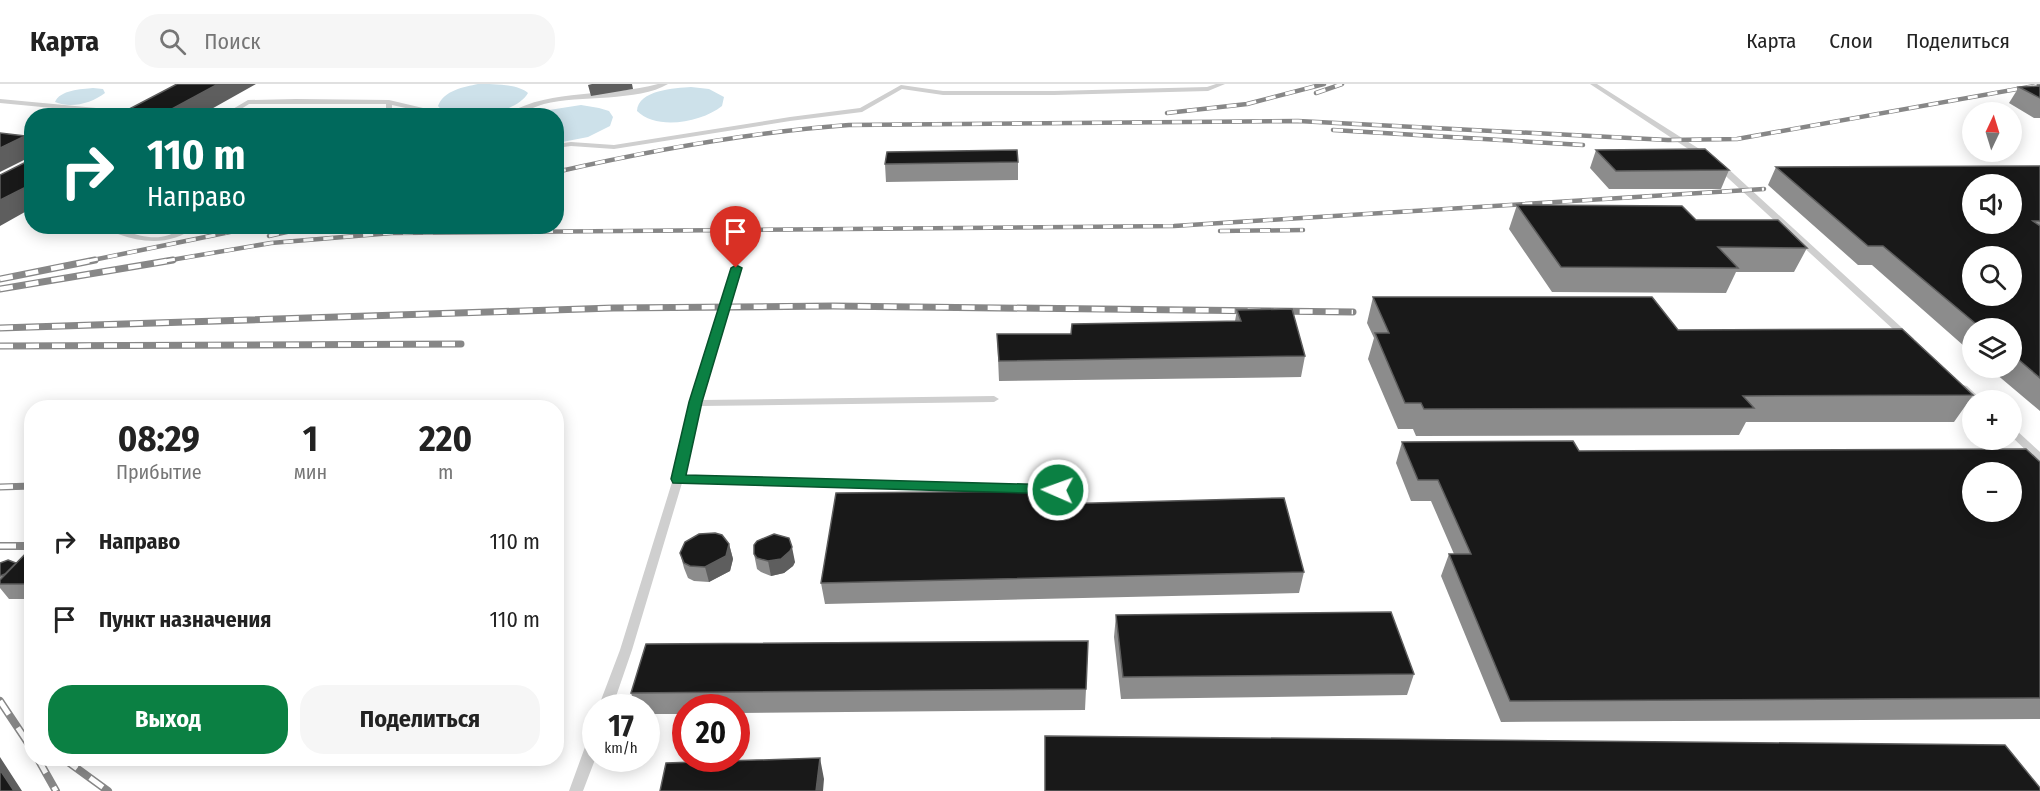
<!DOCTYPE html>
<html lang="ru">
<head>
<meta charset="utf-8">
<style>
	:root { --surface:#fff; --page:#f6f6f6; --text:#222; --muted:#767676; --line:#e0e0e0; --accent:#0b8043 }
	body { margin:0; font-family:"Fira Sans Condensed",sans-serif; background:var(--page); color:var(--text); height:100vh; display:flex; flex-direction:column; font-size:22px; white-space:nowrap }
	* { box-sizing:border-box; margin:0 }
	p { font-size:20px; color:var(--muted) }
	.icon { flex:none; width:33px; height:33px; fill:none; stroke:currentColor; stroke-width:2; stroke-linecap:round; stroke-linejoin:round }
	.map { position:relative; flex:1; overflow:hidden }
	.drawer { position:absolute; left:24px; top:316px; width:540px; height:366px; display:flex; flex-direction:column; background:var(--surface); border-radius:24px; box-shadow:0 3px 15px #0003 }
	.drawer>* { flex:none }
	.banner { position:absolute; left:24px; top:24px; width:540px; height:126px; border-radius:24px; box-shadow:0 3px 15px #0003; background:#00695c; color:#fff; overflow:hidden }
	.needle { width:39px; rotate:4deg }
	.tools { position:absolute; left:1962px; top:18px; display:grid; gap:12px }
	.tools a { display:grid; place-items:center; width:60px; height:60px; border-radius:50%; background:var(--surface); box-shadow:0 3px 15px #0003; font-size:30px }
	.speed { position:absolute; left:582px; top:610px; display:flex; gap:12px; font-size:30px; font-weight:700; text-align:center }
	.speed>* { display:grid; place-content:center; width:78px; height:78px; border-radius:50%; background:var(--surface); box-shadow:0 3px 15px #0003; line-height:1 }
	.speed small { font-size:15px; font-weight:400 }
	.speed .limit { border:9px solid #d22; background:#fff; color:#111 }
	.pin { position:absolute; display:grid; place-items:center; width:51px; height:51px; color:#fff; margin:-62px -26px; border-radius:50% 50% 50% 0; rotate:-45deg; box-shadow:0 0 6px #0007 }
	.pin .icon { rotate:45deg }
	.me { position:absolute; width:66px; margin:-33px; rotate:272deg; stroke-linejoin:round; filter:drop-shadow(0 0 4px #0008) }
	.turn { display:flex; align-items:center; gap:21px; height:126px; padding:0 24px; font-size:27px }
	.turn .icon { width:78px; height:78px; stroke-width:2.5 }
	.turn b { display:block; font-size:42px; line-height:51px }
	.eta { display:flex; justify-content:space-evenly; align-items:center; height:102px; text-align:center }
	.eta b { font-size:36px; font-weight:700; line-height:42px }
	.cta { display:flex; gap:12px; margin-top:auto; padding:12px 24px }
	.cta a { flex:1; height:69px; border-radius:24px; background:var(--accent); color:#fff; font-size:24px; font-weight:700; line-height:69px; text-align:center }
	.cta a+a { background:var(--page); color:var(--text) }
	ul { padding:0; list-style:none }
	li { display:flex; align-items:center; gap:18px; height:78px; padding:0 24px }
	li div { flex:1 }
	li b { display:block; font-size:22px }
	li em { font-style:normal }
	header { display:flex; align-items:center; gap:36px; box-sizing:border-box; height:84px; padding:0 30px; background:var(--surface); border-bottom:2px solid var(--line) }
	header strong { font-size:28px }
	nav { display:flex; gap:33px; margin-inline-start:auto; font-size:21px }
	.search { width:420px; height:54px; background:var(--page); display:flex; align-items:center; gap:15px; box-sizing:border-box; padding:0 21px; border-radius:24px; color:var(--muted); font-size:22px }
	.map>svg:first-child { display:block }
</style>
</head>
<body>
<header>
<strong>Карта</strong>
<div class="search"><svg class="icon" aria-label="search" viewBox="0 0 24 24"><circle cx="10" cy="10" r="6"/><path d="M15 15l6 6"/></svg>Поиск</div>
<nav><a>Карта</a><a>Слои</a><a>Поделиться</a></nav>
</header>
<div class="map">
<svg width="2040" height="707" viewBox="0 0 2040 707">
	<rect width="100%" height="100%" fill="#fff"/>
	<path fill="#cde1ea" d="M478 0C493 0 518 0 528 9 516 31 452 42 438 22 444 6 464 3 478 0Z
		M691 3 709 5 724 13 722 22C702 38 657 47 637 27 638 6 675 4 691 3Z
		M93 4 103 5 105 9C92 19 71 25 55 18 60 6 81 5 93 4Z
		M581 21 599 24 609 27 613 33 610 42 588 53 557 59 556 32 534 31 549 26Z"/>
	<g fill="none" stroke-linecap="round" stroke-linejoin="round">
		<path fill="#cfcfcf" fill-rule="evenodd" d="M658 0H668C638 18 580 11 544 20 530 24 518 32 504 32 549 3 608 14 658 0Z
			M1216 0H1225L1208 7 1054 11H943L902 5 862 28 790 37 614 65 571 62 556 64V60L571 58 614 61 790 33 860 24 901 1 943 7H1054L1207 3Z
			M1590 0H1597L1723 80 1912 253 1914 255 1912 257H1906L1717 84Z
			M0 15 107 25 109 26 113 32H106L105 29 0 19Z
			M296 15 389 16 457 32H442L392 21V32H386V20H249L230 32H221L248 16Z
			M119 142H127L125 147C140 152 154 156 169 151 179 147 186 142 197 142 172 161 146 160 118 150L117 148Z
			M737 181 741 184 702 316 994 312 999 315 994 318 700 322 684 391 1058 402 1064 406 1058 410 682 399 632 566 612 624H598L620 566 673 395 691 319 733 184Z
			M1963 301 1967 302 1982 316 1972 317 1958 304Z
			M2012 345 2016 346 2040 368V378L2036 376 2012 353Z
			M596 646V673L583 707H569L589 652 591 648Z"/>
		<g stroke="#878787" stroke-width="4.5">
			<path id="rail-far2" d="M1316 9 1342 0
				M1167 29 1247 20 1324 0
				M1333 46 1583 61
				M556 88C653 66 750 48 849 41L1298 37 1668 56 1737 55 2040 1
				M1220 147 1303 146
				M269 152 313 142
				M88 177 259 142
				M165 177 271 159 392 149 1174 142 1764 105"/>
		</g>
		<g stroke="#878787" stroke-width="7">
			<path id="rail-far1" d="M0 195 95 176
				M0 205 173 176
				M0 244 613 224 833 222 1353 228
				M0 262 461 260
				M0 403 32 402"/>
		</g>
		<g stroke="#878787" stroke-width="8">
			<path id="rail" d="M0 462H32
				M0 617 32 665
				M38 675 56 707
				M64 675 108 707"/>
		</g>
		<use href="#rail-far2" stroke="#fff" stroke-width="3" stroke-dasharray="10" stroke-linecap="butt"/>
		<use href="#rail-far1" stroke="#fff" stroke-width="4.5" stroke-dasharray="13" stroke-linecap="butt"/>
		<use href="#rail" stroke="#fff" stroke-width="5" stroke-dasharray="16" stroke-linecap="butt"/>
	</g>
	<path fill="#8c8c8c" d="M2040 2V34H2034L2009 19 2019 3Z
		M1596 66 1729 86 1721 105H1609L1590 84Z
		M1018 78V96L886 98 885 80Z
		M2040 82V327L1989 284H2012V244H1972V269L1872 181H1858L1768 101 1776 83Z
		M1517 121 1696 136 1807 164 1794 188H1736L1726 209 1552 208 1509 145Z
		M1373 213 1678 246 1973 311 1954 338H1746L1739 351 1416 352 1413 345H1398L1368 275 1374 254 1367 239Z
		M1237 226 1305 272 1301 293 999 297 997 250H1071L1235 237Z
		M1402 358 1579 367 2040 378V635L1501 638 1441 492 1449 470H1454L1431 417H1411L1396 379Z
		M1058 420 1304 488 1299 509 825 520 821 499Z
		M729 460 733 475 730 487 709 498 694 497 688 494 684 484 680 469Z
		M32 464V515H9L0 504V479H16Z
		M754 470 795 478 793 482 784 489 771 492 761 488 757 485Z
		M1116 531 1414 590 1407 611 1121 615 1114 553Z
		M1086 605 1085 626 736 629V624H686V630H646V624H636L631 609Z"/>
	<path fill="#5e5e5e" d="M218 0H256L199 32H159Z
		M592 0H632L633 5 591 12 588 1Z
		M25 52 32 62V72L0 88V64Z
		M32 100V124L0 142V116Z
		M729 460 733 475 730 487 709 498 705 483Z
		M792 463 795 478 793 482 784 489 771 492 768 477Z
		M0 673 22 707H14L0 686Z
		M820 674 824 695 823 707H816Z"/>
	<path fill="#191919" stroke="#5e5e5e" stroke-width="1.5" fill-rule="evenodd" d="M177 0H218L159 32H116Z
		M2040 2V14L2019 3Z
		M0 49 25 52 0 64Z
		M1705 65 1729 86 1616 87 1596 66Z
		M1017 66 1018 78 885 80 887 68Z
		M32 75V100L0 116V91Z
		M2040 82V137H2033L2040 142V294L2012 270V244H1981L1883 162H1868L1776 83ZM1972 100H2012V140H1972ZM1972 172H2012V212H1972Z
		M1517 121 1682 122 1696 136H1778L1807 164 1718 163 1738 184 1561 183Z
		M1373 213H1652L1678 246 1902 245 1973 311 1743 312 1754 324 1424 325 1421 319H1405L1375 249H1389Z
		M1292 225 1305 272 999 277 997 250H1071L1072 240 1241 237 1237 226Z
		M1573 357 1579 367 2026 365 2040 378V614L1510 617 1449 470H1471L1438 396H1418L1402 358ZM1972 388H2012V428H1972Z
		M1058 407 1057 420 1284 414 1304 488 821 499 836 409Z
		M715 449 722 451 729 460 726 472 705 483 690 482 684 479 680 469 685 458 699 450Z
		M774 450 789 454 792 463 790 467 781 475 768 477 757 474 754 470V461L757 457Z
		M31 464H32V500H0V496Z
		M8 476 16 479 5 490 0 492V479Z
		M1391 528 1414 590 1123 593 1116 531Z
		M1088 557 1086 605 631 609 646 560Z
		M1045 652 2005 661 2040 704V707H1045Z
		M820 674 816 707H660L666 679Z
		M0 686 14 707H0Z"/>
	<path fill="#0b8043" stroke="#07532c" stroke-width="1.5" d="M736 181 742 184 702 318 686 391 1058 401 1065 406 1063 410 673 399 671 395 689 318 731 184Z"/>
</svg>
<div class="tools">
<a><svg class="needle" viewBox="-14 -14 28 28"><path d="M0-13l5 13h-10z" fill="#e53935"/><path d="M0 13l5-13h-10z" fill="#767676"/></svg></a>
<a><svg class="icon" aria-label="sound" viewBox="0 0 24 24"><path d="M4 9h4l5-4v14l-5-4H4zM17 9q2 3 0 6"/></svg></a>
<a><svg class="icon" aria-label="search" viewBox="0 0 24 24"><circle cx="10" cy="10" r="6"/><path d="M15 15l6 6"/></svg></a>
<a><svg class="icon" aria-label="layers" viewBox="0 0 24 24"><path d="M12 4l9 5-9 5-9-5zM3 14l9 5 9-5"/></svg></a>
<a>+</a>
<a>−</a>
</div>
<div class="speed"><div>17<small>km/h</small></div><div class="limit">20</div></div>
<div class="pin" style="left:736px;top:184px;background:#d93025"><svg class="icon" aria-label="arrive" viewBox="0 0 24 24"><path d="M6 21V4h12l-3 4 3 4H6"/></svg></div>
<svg class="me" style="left:1058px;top:406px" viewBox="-20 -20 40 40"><circle r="17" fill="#0b8043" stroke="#fff" stroke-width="3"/><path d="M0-11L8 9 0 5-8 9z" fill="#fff"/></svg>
<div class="banner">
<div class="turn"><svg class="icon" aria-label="right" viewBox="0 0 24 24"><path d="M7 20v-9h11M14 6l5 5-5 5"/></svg><div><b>110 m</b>Направо</div></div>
</div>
<section class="drawer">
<div class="eta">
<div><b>08:29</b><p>Прибытие</p></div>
<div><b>1</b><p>мин</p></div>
<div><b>220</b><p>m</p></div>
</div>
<ul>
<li><svg class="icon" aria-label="right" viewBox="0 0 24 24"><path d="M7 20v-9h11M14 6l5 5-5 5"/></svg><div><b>Направо</b></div><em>110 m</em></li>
<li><svg class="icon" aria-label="arrive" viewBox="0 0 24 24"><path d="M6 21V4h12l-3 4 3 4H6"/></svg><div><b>Пункт назначения</b></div><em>110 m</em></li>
</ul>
<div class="cta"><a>Выход</a><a>Поделиться</a></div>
</section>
</div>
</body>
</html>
